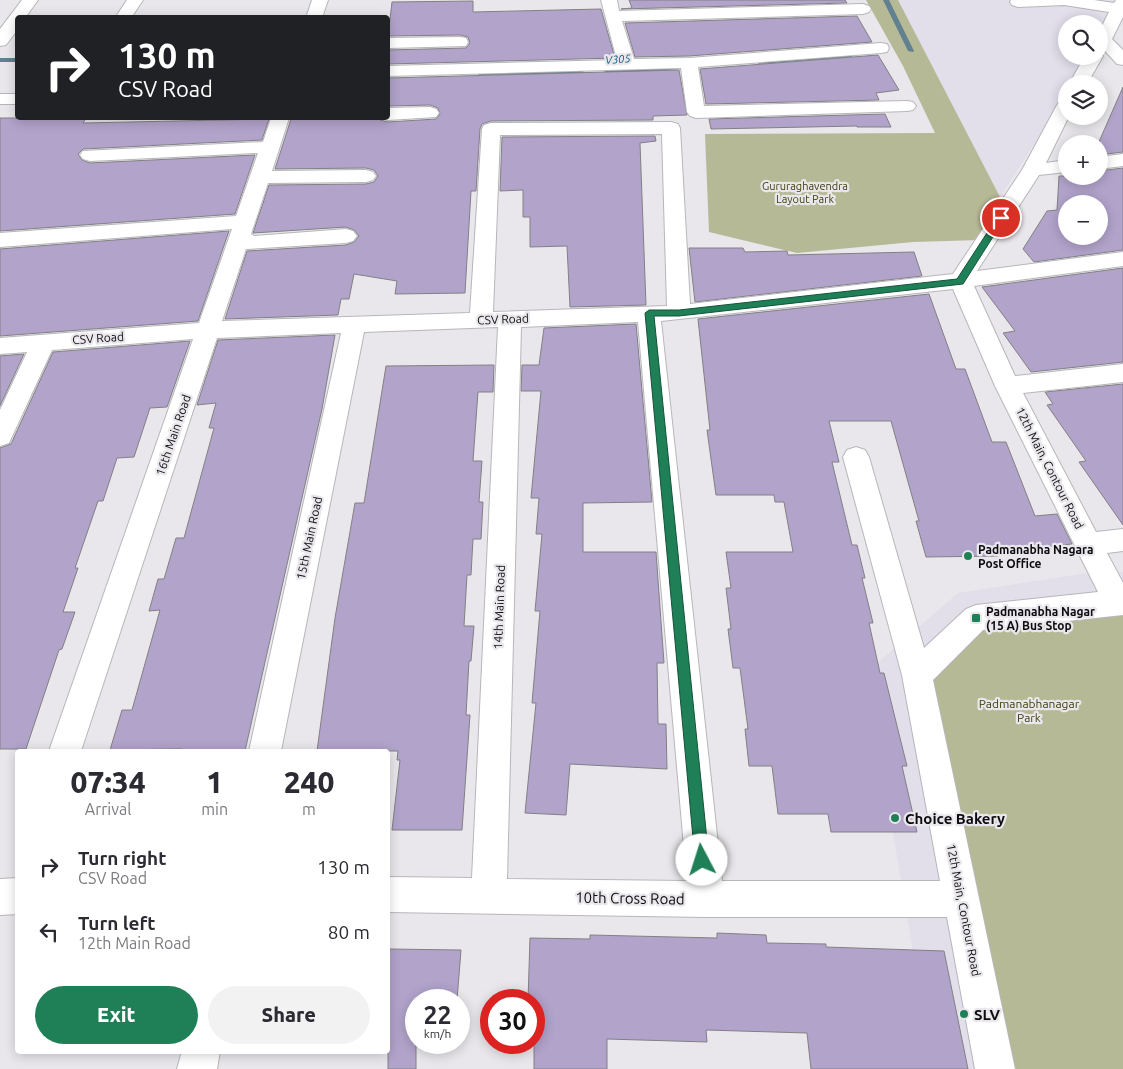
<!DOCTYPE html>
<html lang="en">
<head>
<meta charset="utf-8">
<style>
	:root { --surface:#fff; --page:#f2f2f3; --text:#2b2b33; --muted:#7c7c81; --accent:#1f8058 }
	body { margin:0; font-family:Ubuntu,sans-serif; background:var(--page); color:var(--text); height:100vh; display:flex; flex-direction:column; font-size:19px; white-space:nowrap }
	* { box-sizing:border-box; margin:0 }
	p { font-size:16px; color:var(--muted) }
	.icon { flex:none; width:28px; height:28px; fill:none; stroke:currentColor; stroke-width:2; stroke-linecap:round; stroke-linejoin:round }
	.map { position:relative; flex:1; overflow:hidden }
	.details { position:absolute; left:15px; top:749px; width:375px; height:305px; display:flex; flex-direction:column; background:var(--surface); border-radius:5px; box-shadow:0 2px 12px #0003 }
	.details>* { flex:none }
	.top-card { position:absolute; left:15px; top:15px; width:375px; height:105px; border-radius:5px; box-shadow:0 2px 12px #0003; background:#202124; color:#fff; overflow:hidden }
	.tools { position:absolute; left:1058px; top:15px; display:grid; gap:10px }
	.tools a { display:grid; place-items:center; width:50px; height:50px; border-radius:50%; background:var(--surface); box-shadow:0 2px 12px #0003; font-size:25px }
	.speed { position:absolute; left:405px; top:989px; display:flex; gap:10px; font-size:25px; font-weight:700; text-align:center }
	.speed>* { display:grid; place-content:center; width:65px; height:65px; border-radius:50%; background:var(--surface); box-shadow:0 2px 12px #0003; line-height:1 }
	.speed small { font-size:12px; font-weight:400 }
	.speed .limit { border:8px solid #d22; background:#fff; color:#111 }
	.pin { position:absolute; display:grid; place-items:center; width:42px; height:42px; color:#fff; margin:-21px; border:2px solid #fff; border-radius:50%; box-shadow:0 1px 5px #0007 }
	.me { position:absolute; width:55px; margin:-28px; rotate:355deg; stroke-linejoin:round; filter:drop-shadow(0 0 4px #0008) }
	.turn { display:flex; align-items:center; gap:18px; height:105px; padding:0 20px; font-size:22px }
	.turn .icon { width:65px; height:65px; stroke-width:2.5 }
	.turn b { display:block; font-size:35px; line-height:42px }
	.eta { display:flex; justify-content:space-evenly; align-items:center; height:85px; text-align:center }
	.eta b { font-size:30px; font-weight:800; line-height:35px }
	.button { display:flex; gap:10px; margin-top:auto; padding:10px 20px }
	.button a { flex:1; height:58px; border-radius:30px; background:var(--accent); color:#fff; font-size:20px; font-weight:800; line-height:58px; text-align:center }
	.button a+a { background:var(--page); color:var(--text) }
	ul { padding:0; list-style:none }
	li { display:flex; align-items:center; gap:15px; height:65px; padding:0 20px }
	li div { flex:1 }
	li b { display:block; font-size:19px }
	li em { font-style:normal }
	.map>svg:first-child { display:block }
</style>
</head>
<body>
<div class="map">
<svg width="1123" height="1069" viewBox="0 0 1123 1069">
	<rect width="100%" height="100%" fill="#e9e7eb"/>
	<path fill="#e2deea" d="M895 0H1117L1099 33V24H1066V56H1086L1072 84H1066V94L1061 103 1000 197Z
		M1095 572H1123V600L990 1069H933L866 673 958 593Z"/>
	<path fill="#b6b995" d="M866 0H898L1000 197 980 240 913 242 797 253 709 232 705 134 935 133 903 66Z
		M1123 603V1069H1009L925 674 978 621Z"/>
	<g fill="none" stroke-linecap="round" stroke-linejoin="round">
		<path fill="#618190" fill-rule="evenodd" d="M883 0H889L914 51 913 52 908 51Z
			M850 54 853 56 852 57 759 64 756 62 759 60Z
			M0 58H18V62H0Z
			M680 66 682 67V69L607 74 604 72 607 70Z
			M582 71 584 72V74L479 75 476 73 479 71Z"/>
	</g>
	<path fill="#b1a3ca" stroke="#828084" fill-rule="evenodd" d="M629 0H845L847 3 621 9 632 8Z
		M473 1V12L601 9 615 58 388 64V50L466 48 470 43 468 37 460 35 388 36 392 2Z
		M857 16 872 42 689 56 635 57 625 23Z
		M878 55 899 90 876 93 879 100 706 104 700 69Z
		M679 70 687 115 653 116V120L491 121 482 124 480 129 476 191H471L465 293 395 294 397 281 354 274 349 299H341L338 315 225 319 247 251 346 245 354 242 359 236 354 230 346 227 253 233 269 185 366 184 374 182 378 176 374 170 366 168 275 169 291 119 379 118 380 120 388 122 436 119 440 114 438 108 430 105 388 106V78Z
		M1123 87V152L1099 155 1098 144Z
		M885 114 891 127H857V126L711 129 709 119Z
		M0 118H86L83 123 269 119 262 140 83 149 78 154 82 160 90 163 255 155 235 214 0 231Z
		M655 136 656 141 640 143 646 305 570 307 567 246 530 247V217H523V190L500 191 502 137Z
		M1123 168V250L1034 262 1023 249 1047 211 1057 210 1059 176H1099V171ZM1066 204H1099V236H1066Z
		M229 231 198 321 0 336V249Z
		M689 248H743L745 252 787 251 788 255 914 252 922 276 695 302Z
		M1123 268V362L1031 372 1003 333 1015 331 982 287Z
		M929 294 956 369H965L992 442H1006L1035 516 1057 514 1072 544 996 552 998 556 926 557 916 521H919L891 421H829L839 462H832L852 545H857L865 578H862L873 623H869L880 673H884L898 730 907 766H902L917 832H831L828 814H778L772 766H749L745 729H748L740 668H733L728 629H731L726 588H731L726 552H793L784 502H775L774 495H716L707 430H710L698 319Z
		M636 324 652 502 583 503V552H656L664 663H657L658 724H666L667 769 570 764 566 815 525 813 536 703H532L540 611H535L542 534H536L539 498H531L541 391H521L522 365H539L544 328Z
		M335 335 322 409 245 751H181L182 749 110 750 122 710H132L160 610 149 611 158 579H164L176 538H184L214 428H209L216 403 197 405 218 340Z
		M190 341 167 407 150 408 134 457 117 458 103 501H98L75 568H78L63 612H75L62 649 59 650 26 749H0V448L11 444 53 352Z
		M24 354 0 406V356Z
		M494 365 493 392H478L473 461H482L479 502H483L481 539H473L471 575H467L464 626H474L471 661H469L466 715H470L462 830H392L400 760H397L398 751H317L335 618 355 503H364L386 366Z
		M1123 384V525L1079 462 1086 461 1047 405 1053 404 1045 392Z
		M717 933 766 935 767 943 826 944V947L944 951 968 1069H811L807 1033 706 1030 707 1042 607 1039V1069H534V1000H528L530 938 590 939V935L717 938Z
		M388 949 461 950 457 1000H416V1069H388Z"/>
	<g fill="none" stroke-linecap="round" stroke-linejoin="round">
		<g stroke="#b7b6ba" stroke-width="2">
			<path id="minor" d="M22 0H38L25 18H18V29L6 45 0 46V29Z
				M127 0H143L131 18H115Z
				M312 0H328L322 18H306Z
				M601 0H617L619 11 863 4 869 6 871 9 869 12 863 14 622 21 634 59 689 58 881 43 887 44 889 48 887 52 881 53 698 67 704 106 907 101 913 102 916 106 913 110 907 111 696 118 690 116 687 112 681 68 388 76V66L617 60Z
				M1011 0H1094L1114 3 1116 0H1123V17L1112 39 1123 50V65L1117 64 1105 51 1099 52V32L1109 12 1064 5 1018 7 1012 5 1010 2Z
				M460 37 466 38 468 42 466 46 388 48V38Z
				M1099 52 1103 56 1087 84H1069L1085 56H1099Z
				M0 94H18V104H0Z
				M1066 100V116H1069L1046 163 1066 160V172L1039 175 977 271 1123 252V266L974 286 1015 376 1123 364V382L1023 393 1096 532 1123 529V551L1107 553 1123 583V615L983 630 933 680 1015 1069H975L947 917H706L388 912V877L472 878 498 327 364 332 281 751H249L341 333 217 338 81 751H49L193 339 52 350 9 443 0 446V410L27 352 0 354V338L199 323 232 229 0 247V233L236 216 258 153 90 161 83 159 80 155 83 151 263 142 271 118H289L272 171 366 170 373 172 376 176 373 180 366 182 268 183 251 234 254 236 346 229 353 231 357 236 353 241 346 243 246 249 222 321 470 313 482 129 484 125 491 123 671 122 678 124 680 128 690 304 953 274 1022 170 1057 105 1060 101ZM662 134 667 306 493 312 500 135ZM953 289 995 386 1098 592 976 605 966 609 924 648 869 457 865 450 856 447 847 450 843 457 902 675 940 881H722L661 321ZM638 322 687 881 507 879 521 327Z
				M430 107 436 109 439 113 436 117 388 120 381 118H388V108Z
				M1123 154V166L1099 169V157Z
				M18 878V914L0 915V879Z
				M182 1051H220L217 1069H177Z"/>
		</g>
		<use href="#minor" fill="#fff" fill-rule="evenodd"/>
	</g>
	<path fill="#1f8058" stroke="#145339" d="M1001 215 1005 218 963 284 679 316H654L709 860 707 865 702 867 697 865 695 860 645 313 649 310H679L957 279 998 216Z"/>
	<g fill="#1f8058" stroke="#e9e7eb" stroke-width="2">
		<circle cx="968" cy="556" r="5"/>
		<rect x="971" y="613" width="10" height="10" rx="2.5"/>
		<circle cx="895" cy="818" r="5"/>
		<circle cx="964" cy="1014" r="5"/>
	</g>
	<g text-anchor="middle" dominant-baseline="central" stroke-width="4.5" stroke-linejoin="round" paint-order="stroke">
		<g font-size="11" font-style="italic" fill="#015d7b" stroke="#e9e7eb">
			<text transform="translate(618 59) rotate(-4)">V305</text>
		</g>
		<g font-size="11" fill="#3d3f0c" stroke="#e9e7eb">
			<text x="805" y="186">Gururaghavendra<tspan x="805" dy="13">Layout Park</tspan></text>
		</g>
		<g font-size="12" fill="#0c0b0d" stroke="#e9e7eb">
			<text transform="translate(503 319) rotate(-2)">CSV Road</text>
			<text transform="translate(98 338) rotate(-4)">CSV Road</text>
			<text transform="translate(173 435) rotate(-71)">16th Main Road</text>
			<text transform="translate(1050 468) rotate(63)">12th Main, Contour Road</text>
			<text transform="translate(309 538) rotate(-78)">15th Main Road</text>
			<text transform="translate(499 607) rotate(-88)">14th Main Road</text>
			<text transform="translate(964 910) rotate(79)">12th Main, Contour Road</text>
		</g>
		<g font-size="12" font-weight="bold" fill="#0c0b0d" stroke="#e9e7eb" text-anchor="start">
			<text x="978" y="549">Padmanabha Nagara<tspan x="978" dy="14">Post Office</tspan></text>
			<text x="986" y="611">Padmanabha Nagar<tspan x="986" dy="14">(15 A) Bus Stop</tspan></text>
		</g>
		<g font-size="12" fill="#3d3f0c" stroke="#e9e7eb">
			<text x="1029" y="703">Padmanabhanagar<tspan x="1029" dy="14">Park</tspan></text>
		</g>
		<g font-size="15" font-weight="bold" fill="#0c0b0d" stroke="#e9e7eb" text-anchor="start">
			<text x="905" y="818">Choice Bakery</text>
			<text x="974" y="1014">SLV</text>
		</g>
		<g font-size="15" fill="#0c0b0d" stroke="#e9e7eb">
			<text transform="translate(630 898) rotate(1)">10th Cross Road</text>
		</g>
	</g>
</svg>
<div class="tools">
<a><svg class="icon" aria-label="search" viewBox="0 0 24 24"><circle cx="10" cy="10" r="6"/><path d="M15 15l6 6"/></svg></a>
<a><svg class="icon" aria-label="layers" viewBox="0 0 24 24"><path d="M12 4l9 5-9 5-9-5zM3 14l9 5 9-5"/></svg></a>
<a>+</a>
<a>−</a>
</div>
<div class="speed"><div>22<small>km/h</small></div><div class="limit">30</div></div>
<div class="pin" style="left:1001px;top:218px;background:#d93025"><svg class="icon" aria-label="arrive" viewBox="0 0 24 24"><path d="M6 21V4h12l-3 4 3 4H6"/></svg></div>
<svg class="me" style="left:702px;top:860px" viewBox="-20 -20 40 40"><circle r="19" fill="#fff"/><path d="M0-13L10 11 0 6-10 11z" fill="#1f8058"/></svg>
<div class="top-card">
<div class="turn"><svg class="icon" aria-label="right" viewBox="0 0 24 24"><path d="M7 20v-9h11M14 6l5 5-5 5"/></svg><div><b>130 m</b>CSV Road</div></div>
</div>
<section class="details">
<div class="eta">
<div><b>07:34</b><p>Arrival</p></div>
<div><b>1</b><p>min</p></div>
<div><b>240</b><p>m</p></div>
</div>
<ul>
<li><svg class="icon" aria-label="right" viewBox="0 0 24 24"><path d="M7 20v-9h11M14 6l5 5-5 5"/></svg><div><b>Turn right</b><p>CSV Road</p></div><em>130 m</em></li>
<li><svg class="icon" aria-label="left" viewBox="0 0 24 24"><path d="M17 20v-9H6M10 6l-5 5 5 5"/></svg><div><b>Turn left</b><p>12th Main Road</p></div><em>80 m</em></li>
</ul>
<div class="button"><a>Exit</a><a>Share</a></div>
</section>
</div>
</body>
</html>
